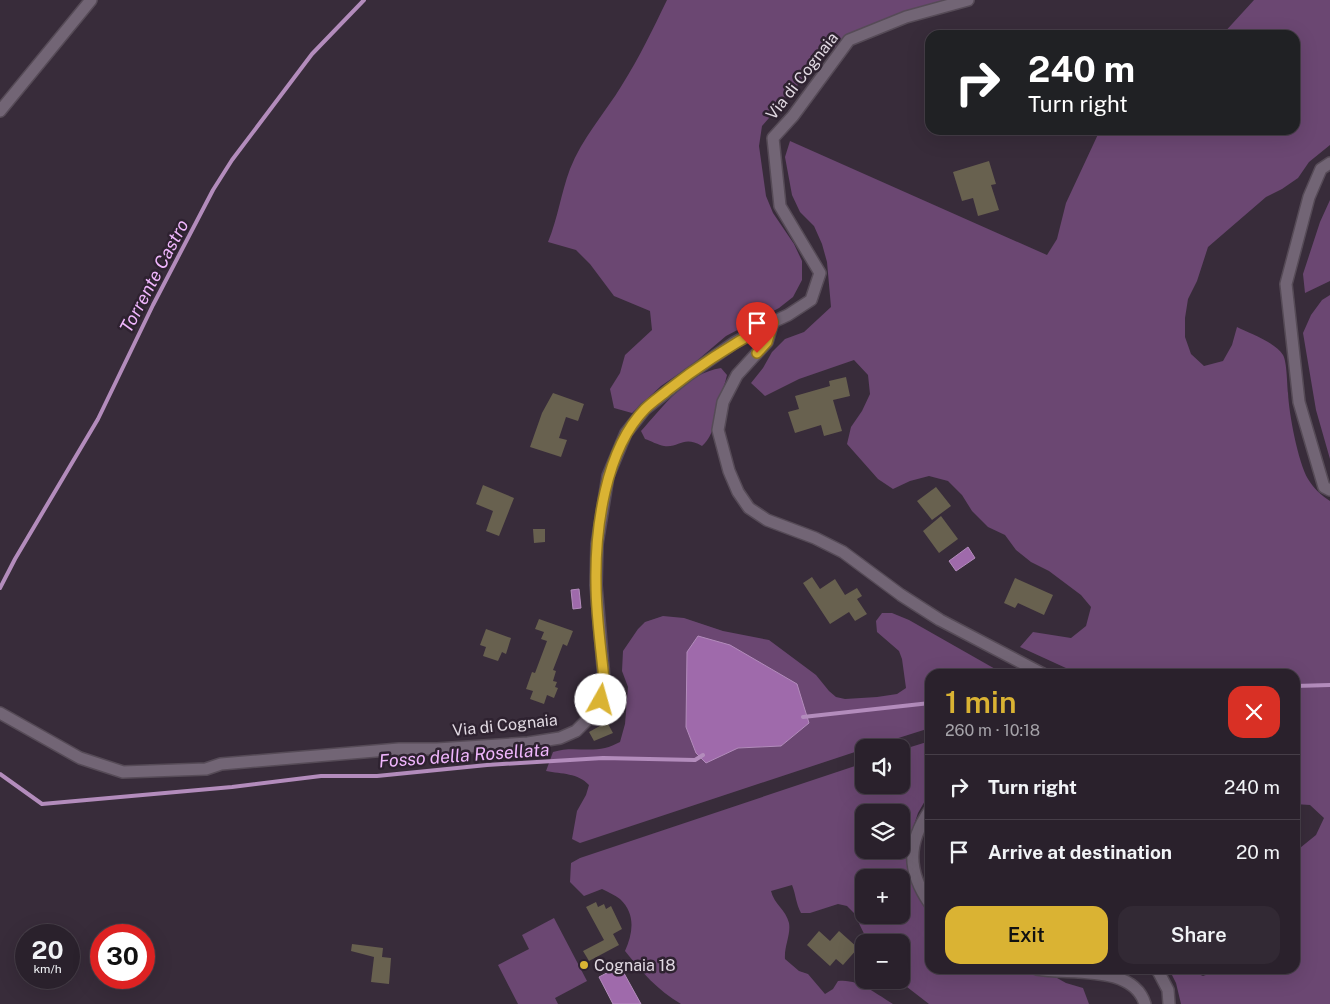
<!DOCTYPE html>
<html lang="en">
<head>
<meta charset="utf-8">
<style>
	:root { --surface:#2a212c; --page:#322934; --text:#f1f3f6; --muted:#a5a3a9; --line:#463e48; --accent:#dab333 }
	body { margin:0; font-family:"Public Sans",sans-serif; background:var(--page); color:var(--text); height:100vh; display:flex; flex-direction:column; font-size:19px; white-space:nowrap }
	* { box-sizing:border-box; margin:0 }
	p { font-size:16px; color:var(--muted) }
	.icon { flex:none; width:28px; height:28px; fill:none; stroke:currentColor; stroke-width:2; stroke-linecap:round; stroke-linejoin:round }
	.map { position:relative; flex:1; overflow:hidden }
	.panel { position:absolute; left:925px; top:669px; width:375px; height:305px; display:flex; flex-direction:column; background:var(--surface); border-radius:15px; box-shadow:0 5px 20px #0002,0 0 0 1px var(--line) }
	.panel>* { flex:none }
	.guide { position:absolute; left:925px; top:30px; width:375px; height:105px; border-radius:15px; box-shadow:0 5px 20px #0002,0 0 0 1px var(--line); background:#202124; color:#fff; overflow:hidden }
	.fabs { position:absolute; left:855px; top:739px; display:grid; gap:10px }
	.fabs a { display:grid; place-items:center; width:55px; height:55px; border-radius:10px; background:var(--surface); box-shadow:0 5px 20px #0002,0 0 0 1px var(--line); font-size:25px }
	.speed { position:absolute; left:15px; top:924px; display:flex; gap:10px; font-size:25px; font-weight:700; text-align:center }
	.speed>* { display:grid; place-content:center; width:65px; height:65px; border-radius:50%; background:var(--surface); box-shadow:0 5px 20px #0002,0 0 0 1px var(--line); line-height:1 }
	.speed small { font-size:12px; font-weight:400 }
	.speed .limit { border:8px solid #d22; background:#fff; color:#111 }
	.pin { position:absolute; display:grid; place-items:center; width:42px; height:42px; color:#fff; margin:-51px -21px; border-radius:50% 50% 50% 0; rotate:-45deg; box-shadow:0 0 5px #0007 }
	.pin .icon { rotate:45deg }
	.me { position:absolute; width:55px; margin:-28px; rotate:7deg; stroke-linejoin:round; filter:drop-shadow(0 0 4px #0008) }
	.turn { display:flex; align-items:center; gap:18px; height:105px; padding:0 20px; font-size:22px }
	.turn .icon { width:65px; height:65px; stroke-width:2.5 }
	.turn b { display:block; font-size:35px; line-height:42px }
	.round { display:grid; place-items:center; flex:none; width:52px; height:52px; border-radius:15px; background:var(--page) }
	.summary { display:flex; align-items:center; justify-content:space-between; height:85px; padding:0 20px }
	h1 { font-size:30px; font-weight:600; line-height:38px; color:var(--accent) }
	.button { display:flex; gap:10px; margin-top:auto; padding:10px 20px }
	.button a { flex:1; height:58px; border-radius:15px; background:var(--accent); color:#111; font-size:20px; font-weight:600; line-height:58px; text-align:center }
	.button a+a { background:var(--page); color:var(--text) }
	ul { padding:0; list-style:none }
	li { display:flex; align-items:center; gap:15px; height:65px; padding:0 20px; border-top:1px solid var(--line) }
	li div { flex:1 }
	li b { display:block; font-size:19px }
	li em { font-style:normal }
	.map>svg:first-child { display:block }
</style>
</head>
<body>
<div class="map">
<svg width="1330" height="1004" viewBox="0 0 1330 1004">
	<rect width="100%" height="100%" fill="#382c3a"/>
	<path fill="#6b4772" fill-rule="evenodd" d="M667 0H952L857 34 825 54 762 126 759 146 766 196 773 213 794 244 802 261V280L793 297 779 308 726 336 693 364 661 386 632 413 614 408 610 389 620 373 625 355 652 330 650 311 614 296 590 264 576 250 548 242C558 218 561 193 570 169 582 138 605 113 622 85 639 58 653 29 667 0Z
		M1254 0H1330V145L1309 162 1298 178 1282 189 1266 197 1208 247 1197 281 1188 299 1185 318V337L1191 354 1204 366 1223 361 1232 345 1237 327C1249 333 1275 342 1283 355 1287 362 1287 384 1288 393 1289 414 1298 462 1308 479 1314 489 1321 495 1330 501V1004H1181L1176 983 1169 969H1186L1203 976 1222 969H1295V852L1316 835 1324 818 1310 805 1295 804V674H1079L1020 647 1033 632 1071 638 1086 626 1091 607 1081 595 1049 571 1031 562 1016 550 1005 535 988 527 972 511 962 495 948 481 929 476 910 481 893 489 878 479 847 444 851 427 862 411 870 394 868 375 854 360 799 379 765 396 751 383 763 368 772 352 785 339 804 332 831 307 827 262 822 244 814 226 800 212 792 195 785 157 790 141 1047 255 1057 239 1066 203 1100 130H1295V35H1222Z
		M1330 200V281L1305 293 1303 274 1320 222Z
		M1330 295V459L1316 410 1303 333 1311 315 1322 300Z
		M721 368 727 375C725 385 721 393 718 402 713 418 716 434 702 446 683 435 680 448 664 446 658 445 651 441 645 439L641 431C663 407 687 373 721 368Z
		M882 613H892L909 620 1004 674H930V728L870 747 864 748V749L580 843 572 839 577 811 586 795 589 785C578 773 562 774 546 771L553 752C571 746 587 752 605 748 610 747 615 744 620 742L625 724 628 687 622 671 623 651 638 629 645 622 663 616 684 618 723 631 769 640 816 675 829 691 836 697 845 699 877 697 897 694 906 688 902 659 899 651 877 632 876 621ZM808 723 781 746 738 748Z
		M930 741V792L918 813 906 849 908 870 916 888 930 910V969H1026L1050 974 1066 983 1083 988 1089 1004H929L898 980H901V942H868L854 913 847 906 838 904 810 913H801C796 904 796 895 792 885L771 891C774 904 786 910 789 923 791 935 784 946 785 959L799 971 808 974 825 994 833 989 838 981C857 978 877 994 893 1004H681C657 990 642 972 625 951 633 933 636 914 620 899 615 895 608 892 602 889L584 896 570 882 571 863 580 858 864 763V785H901V750ZM864 812H901V850H864ZM864 878H901V915H864Z
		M554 918 587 981 555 998 558 1004H518L498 965 529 949 522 935Z"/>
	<path fill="#9f6aab" stroke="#b38cbc" d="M968 547 975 558 956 571 949 561Z
		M579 589 581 608 573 609 571 590Z
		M698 636 730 645 797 684 809 723 781 746 738 748 706 763 696 753 686 727 687 652Z
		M620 966 641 1004H613L599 977Z"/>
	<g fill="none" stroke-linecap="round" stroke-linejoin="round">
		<path stroke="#b38cbc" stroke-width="4" d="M0 588 15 559 98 419 153 305 213 190 232 160 312 54 364 0
			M1295 686 1330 685
			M803 717 930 703
			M0 774 42 804 232 787 321 776H377L487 765 603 758 695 760 703 755"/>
	</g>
	<path fill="#68614f" d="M989 161 996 184 991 185 999 210 978 216 973 198 962 201 953 172Z
		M846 377 850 396 833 400 842 431 824 436 821 425 795 433 788 412 799 409 795 396 830 386 829 381Z
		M553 393 584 404 578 421 566 417 559 438 567 440 561 457 530 447 542 413Z
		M483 485 514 498 499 536 486 531 493 511 476 504Z
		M936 487 951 506 932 520 917 501Z
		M941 516 958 539 939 553 923 531Z
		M533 529H545V542L534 543Z
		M812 577 820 589 835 579 845 595 857 588 862 596 857 599 867 614 855 621 849 612 830 624 803 583Z
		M1015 578 1053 595 1044 615 1018 603 1015 608 1004 603Z
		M539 619 573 631 567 646 563 644 553 670 556 671 553 681 557 682 555 687 558 688 554 698 547 695 544 704 530 699 533 691 526 689 532 672 535 673 547 641 541 639 544 632 535 629Z
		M486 629 511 638 506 654 502 652 498 661 483 656 486 647 480 645Z
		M607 722 613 733 594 741 589 732Z
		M596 902 598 907 604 904 606 909 611 906 622 929 613 934 619 945 589 961 583 951 604 940 586 907Z
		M819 931 830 941 839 931 858 948 843 965 836 959 830 966 807 945Z
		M352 944 383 948 382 957 391 958 389 984 371 982 374 957 351 951Z"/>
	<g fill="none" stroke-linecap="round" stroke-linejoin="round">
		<g stroke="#564b57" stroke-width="14">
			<path id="minor" d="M0 111 91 0
				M1330 163 1321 169 1309 197 1286 284 1299 402 1324 487 1330 490
				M773 322 767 342 737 375 723 402 718 430 729 471 738 492 749 508 767 520 815 538 843 552 901 595 940 620 1043 674
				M0 713 80 758 123 772 206 769 221 764 399 749H437L528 743 560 738 576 731 597 710 605 690 596 585 597 544 608 476 626 433 645 409 688 375 734 343 773 322 788 315 811 300 820 273 780 206 773 138 793 116 849 40 906 17 968 0
				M930 810C907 843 907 871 930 904
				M1037 969C1070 975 1133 964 1145 1004
				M1157 969 1168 990 1169 1004"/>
		</g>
		<use href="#minor" stroke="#726575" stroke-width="11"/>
	</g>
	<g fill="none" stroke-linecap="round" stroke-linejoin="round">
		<g stroke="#8e7421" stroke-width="12">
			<path id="route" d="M601 700 605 690C602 655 596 619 596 584 595 529 605 450 645 409 652 402 661 396 668 390 701 364 736 342 773 322L767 342 757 353"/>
		</g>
		<use href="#route" stroke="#dab333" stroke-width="9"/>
	</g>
	<circle fill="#dab333" stroke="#2e2230" stroke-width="2" cx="584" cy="965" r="5"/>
	<g text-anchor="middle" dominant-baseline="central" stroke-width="5" stroke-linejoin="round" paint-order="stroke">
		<g font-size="16" fill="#e2dae3" stroke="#2e2230">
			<text transform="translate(802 76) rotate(-52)">Via di Cognaia</text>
			<text transform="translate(505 725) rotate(-6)">Via di Cognaia</text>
		</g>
		<g font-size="16" fill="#e2dae3" stroke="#2e2230" text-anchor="start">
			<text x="594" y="965">Cognaia 18</text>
		</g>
		<g font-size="18" font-style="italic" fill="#f0b6fd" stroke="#2e2230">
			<text transform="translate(154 276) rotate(-62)">Torrente Castro</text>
			<text transform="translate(464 755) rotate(-4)">Fosso della Rosellata</text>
		</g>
	</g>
</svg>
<div class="fabs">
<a><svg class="icon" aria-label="sound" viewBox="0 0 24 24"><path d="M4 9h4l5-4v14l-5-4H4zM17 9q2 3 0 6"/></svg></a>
<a><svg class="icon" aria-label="layers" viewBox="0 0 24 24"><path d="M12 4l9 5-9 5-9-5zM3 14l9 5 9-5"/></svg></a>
<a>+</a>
<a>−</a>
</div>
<div class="speed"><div>20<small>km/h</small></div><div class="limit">30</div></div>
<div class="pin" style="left:757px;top:353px;background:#d93025"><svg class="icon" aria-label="arrive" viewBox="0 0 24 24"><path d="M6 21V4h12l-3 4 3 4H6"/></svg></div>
<svg class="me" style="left:601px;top:700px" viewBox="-20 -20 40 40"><circle r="19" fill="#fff"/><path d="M0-13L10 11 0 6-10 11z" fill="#dab333"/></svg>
<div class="guide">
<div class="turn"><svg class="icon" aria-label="right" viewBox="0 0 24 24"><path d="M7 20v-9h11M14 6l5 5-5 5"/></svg><div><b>240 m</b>Turn right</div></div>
</div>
<section class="panel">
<div class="summary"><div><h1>1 min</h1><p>260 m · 10:18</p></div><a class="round" style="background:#d93025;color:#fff"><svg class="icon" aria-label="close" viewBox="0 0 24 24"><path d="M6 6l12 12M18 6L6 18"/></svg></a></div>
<ul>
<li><svg class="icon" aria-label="right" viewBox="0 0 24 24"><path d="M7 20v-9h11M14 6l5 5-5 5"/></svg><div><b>Turn right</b></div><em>240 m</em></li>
<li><svg class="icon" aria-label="arrive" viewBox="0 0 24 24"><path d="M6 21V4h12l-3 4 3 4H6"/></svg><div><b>Arrive at destination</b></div><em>20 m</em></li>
</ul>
<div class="button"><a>Exit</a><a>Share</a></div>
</section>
</div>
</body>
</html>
